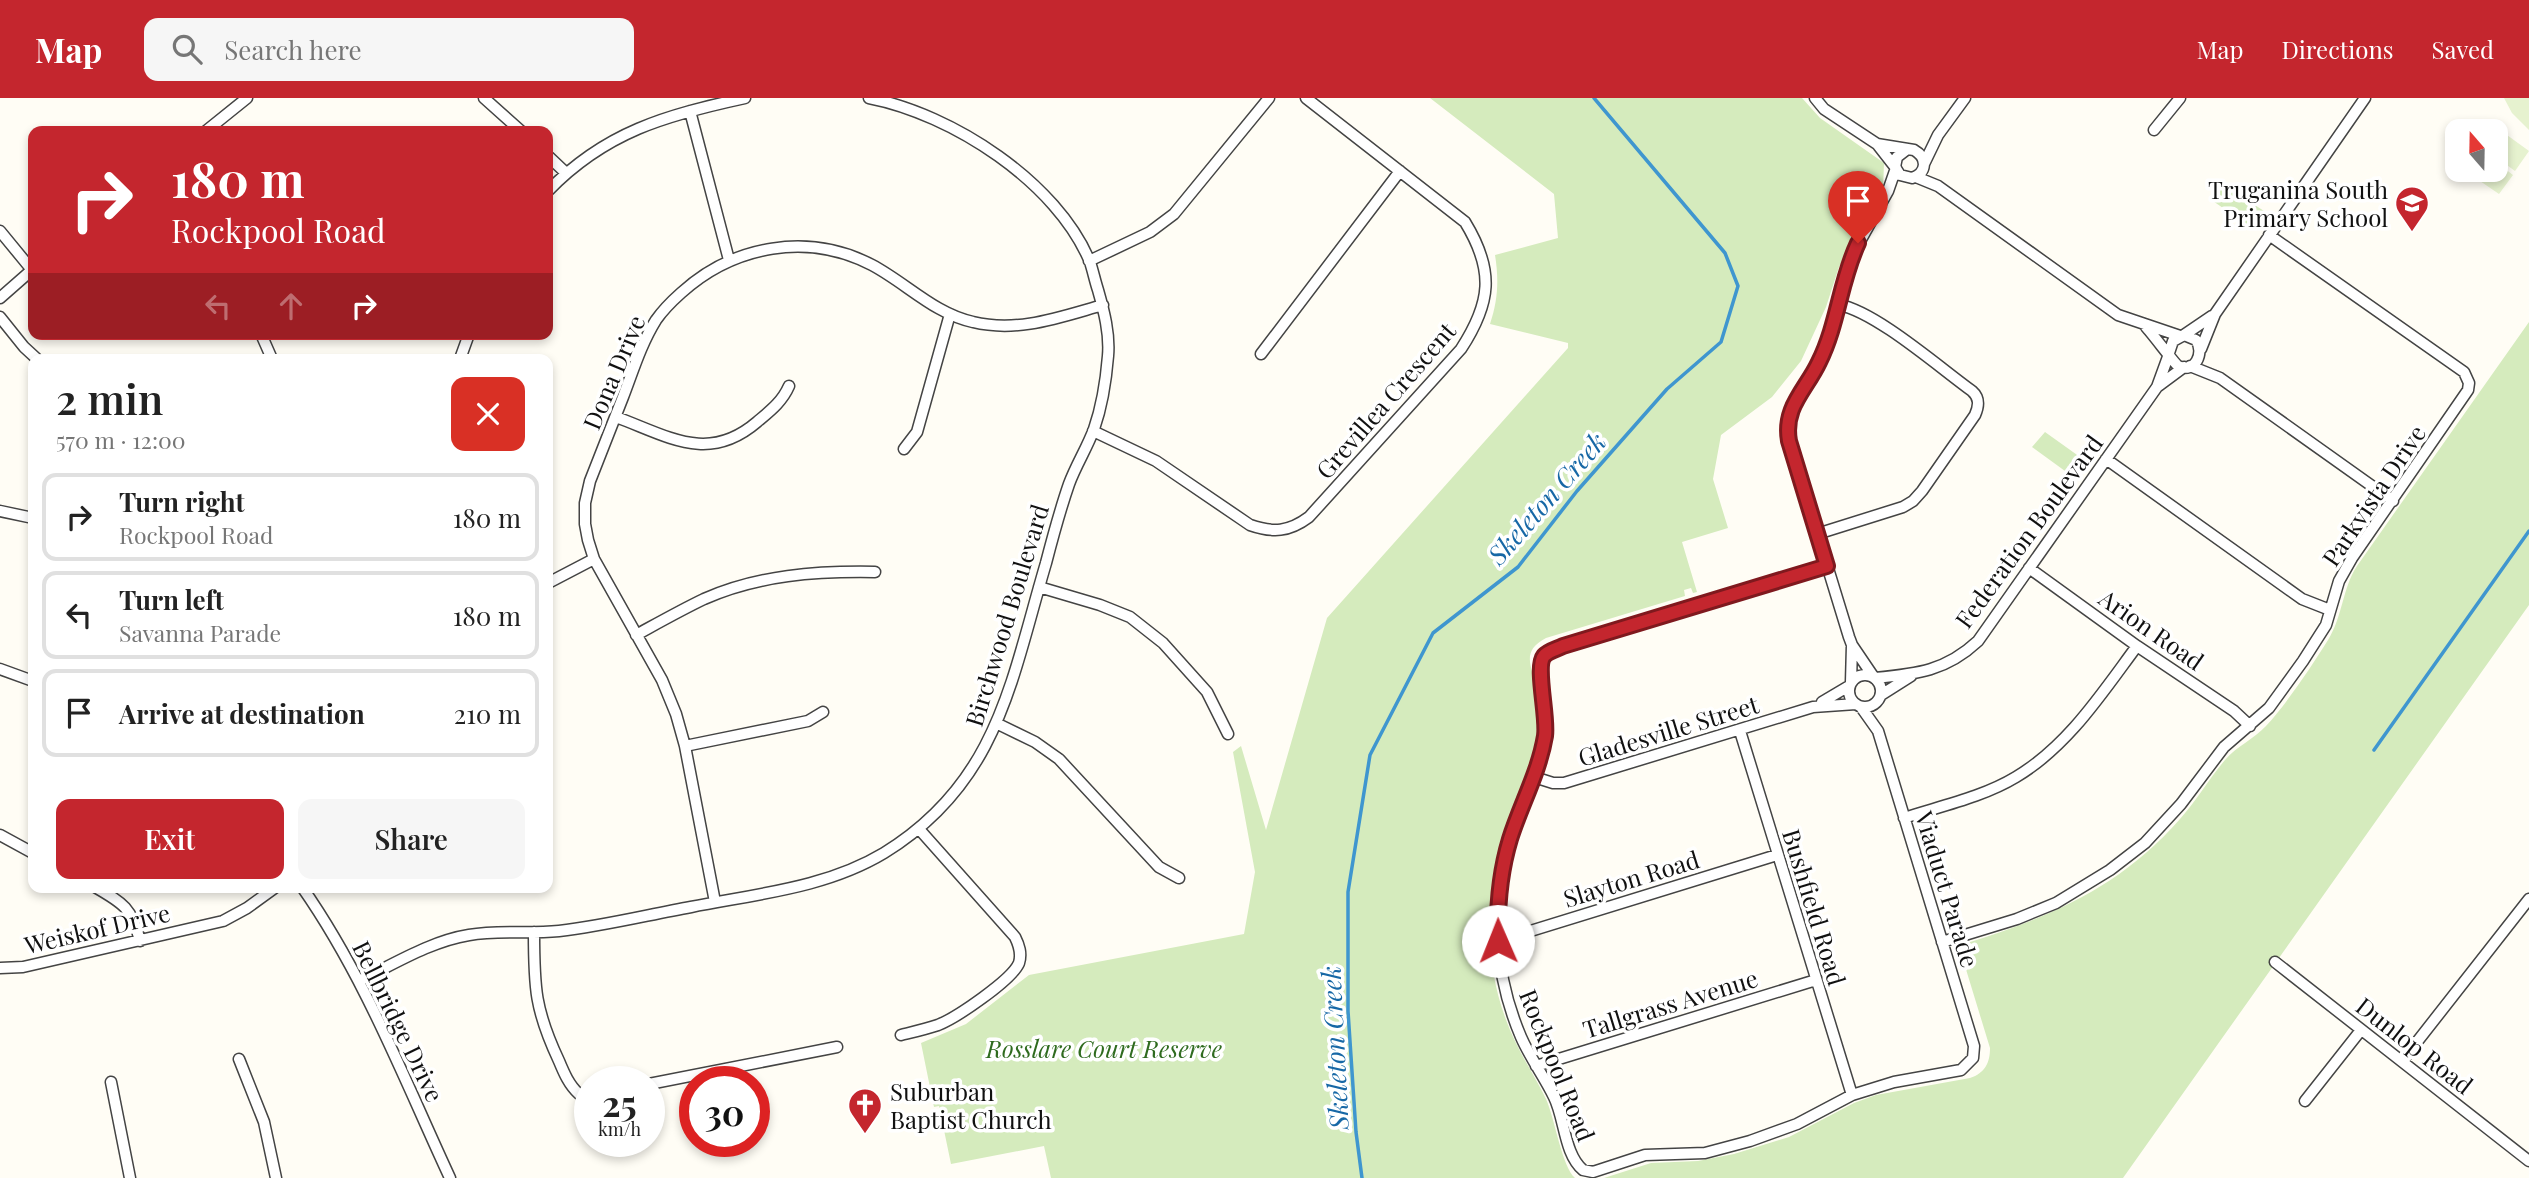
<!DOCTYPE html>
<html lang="en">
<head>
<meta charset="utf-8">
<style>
	:root { --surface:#fff; --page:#f6f6f6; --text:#222; --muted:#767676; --line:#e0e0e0; --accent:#c4262e }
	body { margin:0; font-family:"Playfair Display",serif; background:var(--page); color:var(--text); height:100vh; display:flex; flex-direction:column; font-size:26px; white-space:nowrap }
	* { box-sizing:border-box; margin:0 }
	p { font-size:23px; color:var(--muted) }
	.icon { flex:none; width:38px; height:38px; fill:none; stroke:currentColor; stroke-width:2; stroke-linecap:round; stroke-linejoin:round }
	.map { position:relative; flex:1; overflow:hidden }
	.side { position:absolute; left:28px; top:256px; width:525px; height:539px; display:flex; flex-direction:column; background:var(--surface); border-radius:14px; box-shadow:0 4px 10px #0003 }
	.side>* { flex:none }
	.top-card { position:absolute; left:28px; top:28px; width:525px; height:214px; border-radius:14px; box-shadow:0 4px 10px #0003; background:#c4262e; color:#fff; overflow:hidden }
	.needle { width:46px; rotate:340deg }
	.buttons { position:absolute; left:2445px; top:21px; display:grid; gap:14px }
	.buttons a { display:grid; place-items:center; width:63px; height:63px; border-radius:14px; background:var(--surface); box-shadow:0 4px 10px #0003; font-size:35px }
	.speed { position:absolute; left:574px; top:968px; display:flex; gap:14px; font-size:35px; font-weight:700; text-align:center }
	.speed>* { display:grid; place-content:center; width:91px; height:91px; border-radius:50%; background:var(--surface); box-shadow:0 4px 10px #0003; line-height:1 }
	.speed small { font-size:18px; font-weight:400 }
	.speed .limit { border:10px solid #d22; background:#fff; color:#111 }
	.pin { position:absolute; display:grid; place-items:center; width:60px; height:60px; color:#fff; margin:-72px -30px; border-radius:50% 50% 50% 0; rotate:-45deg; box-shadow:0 0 7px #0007 }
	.pin .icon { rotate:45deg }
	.me { position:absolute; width:77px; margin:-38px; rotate:359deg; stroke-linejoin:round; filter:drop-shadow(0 0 5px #0008) }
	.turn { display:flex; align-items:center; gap:24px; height:147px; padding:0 28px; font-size:32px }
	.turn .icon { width:91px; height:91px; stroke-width:2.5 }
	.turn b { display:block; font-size:49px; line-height:60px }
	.lanes { display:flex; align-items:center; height:66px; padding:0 28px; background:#0003; justify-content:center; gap:35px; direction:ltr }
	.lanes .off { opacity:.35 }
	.round { display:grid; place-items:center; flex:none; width:74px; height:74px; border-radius:14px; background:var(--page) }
	.head { display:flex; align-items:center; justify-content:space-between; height:119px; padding:0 28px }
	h1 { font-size:42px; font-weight:600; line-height:52px }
	.primary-button { display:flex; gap:14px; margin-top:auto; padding:14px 28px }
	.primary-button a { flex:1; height:80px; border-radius:14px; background:var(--accent); color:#fff; font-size:28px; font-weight:600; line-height:80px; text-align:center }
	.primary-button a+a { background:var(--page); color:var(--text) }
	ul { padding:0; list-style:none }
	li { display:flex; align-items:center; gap:21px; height:88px; margin:0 14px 10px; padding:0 14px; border:4px solid var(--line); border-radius:14px }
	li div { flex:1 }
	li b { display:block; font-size:26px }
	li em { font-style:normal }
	header { display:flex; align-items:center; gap:42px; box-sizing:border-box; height:98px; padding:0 35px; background:var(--accent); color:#fff }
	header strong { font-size:33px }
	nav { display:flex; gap:38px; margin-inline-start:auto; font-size:24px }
	.search { width:490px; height:63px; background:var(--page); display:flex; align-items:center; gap:18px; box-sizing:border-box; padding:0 24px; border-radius:14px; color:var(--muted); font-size:26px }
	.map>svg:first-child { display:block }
</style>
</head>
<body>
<header>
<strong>Map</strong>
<div class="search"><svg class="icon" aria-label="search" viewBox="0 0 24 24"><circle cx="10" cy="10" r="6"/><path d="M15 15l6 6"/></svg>Search here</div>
<nav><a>Map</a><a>Directions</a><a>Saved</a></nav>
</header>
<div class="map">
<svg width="2529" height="1080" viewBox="0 0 2529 1080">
	<rect width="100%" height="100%" fill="#fffdf5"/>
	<path fill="#d5ebbd" d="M1430 0H1802L1820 20 1884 65 1883 92 1839 169 1826 209 1801 263 1772 299 1721 337 1713 381 1728 430 1682 444 1697 494 1693 495 1691 490 1684 492 1685 498 1546 540C1520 554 1532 568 1537 590 1540 603 1541 619 1539 632 1532 673 1513 714 1501 754 1482 817 1487 886 1516 945 1525 964 1537 982 1546 1001 1555 1021 1562 1069 1575 1080H1051L1044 1048 951 1066 939 1008 934 1009 921 945 966 926 1029 877 1244 836 1255 774 1233 654 1241 648 1266 732 1327 520 1568 250V245L1490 226C1498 202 1499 182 1495 157L1558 140 1554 96Z
		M2221 85 2264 113 2252 130 2210 101Z
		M2529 224V507L2123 1080H1604L1651 1065 1698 1063 1734 1056 1789 1039 1854 1005 1876 997 1970 980C1985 975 1990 965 1990 950L1961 855 1967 845C2052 818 2119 790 2180 721 2197 702 2209 681 2225 662 2237 648 2254 641 2266 628 2288 604 2311 569 2328 542 2343 518 2342 491 2357 468Z
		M2045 334 2087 364 2076 381 2032 349Z"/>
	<path fill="#e6f2cf" d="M2504 0H2529V32L2512 15Z
		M2489 24 2529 53 2515 73 2496 59V33H2483Z
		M2496 64 2513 77 2499 96 2464 72H2496Z"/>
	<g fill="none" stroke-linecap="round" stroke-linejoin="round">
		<path stroke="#3f96cf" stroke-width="3.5" d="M2374 652 2529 433
			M1362 1080 1356 1034 1348 913V794L1370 657 1433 535 1518 469 1577 393 1667 291 1721 244 1738 188 1725 155 1594 0"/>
		<g stroke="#444" stroke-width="13">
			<path id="minor" d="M484 0 521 33
				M1815 0 1824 11 1877 46 1895 69
				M690 13 729 162
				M2154 32 2180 0
				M206 33 247 0
				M1877 46 1914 52C1928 60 1927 75 1912 80L1900 77 1895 69 1897 59 1906 52
				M548 58 566 75
				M1924 66 1938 37 1965 0
				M1916 79 1938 88 2118 217 2180 238
				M548 93C605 34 666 17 745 0
				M0 133 32 172
				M1089 163 1150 134 1174 116 1269 0
				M0 200 33 171
				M0 219 24 249 37 261
				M2146 229C2151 234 2175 266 2178 268 2195 276 2205 255 2196 242L2184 237 2173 243 2169 255
				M261 236 272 261
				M2184 237 2212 218
				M2201 251 2215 216 2365 0
				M1261 256 1400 73
				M460 261 469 236
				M2190 268 2220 280 2393 403
				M2157 289 2184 269
				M616 319C668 338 708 366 757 324 770 313 782 304 789 288
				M1093 333 1156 363 1250 427C1273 435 1289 434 1309 419L1461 251C1491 205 1495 173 1465 124L1306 0
				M904 351 917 334 950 216
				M2106 361 2302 501 2330 512
				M0 413 33 420
				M1817 436 1903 409 1913 403 1922 393 1975 317C1979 308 1980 300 1972 293 1940 270 1875 213 1839 207
				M1827 468 1563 548C1557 551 1549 552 1544 558 1535 569 1548 617 1545 636 1540 673 1521 706 1510 742 1490 807 1494 876 1521 939 1530 960 1544 978 1554 999 1565 1021 1564 1056 1583 1072L1593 1074 1645 1057 1705 1055 1750 1043 1797 1026 1852 997 1894 984 1961 972 1973 960 1974 948 1878 633 1861 609
				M2029 470 2137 548 2234 613 2250 628
				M548 485 594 461
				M1039 489 1100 507 1130 519 1163 545 1207 594 1228 636
				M636 537C658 525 681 512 704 501 758 477 816 473 875 474
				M0 571 33 583
				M1849 593a16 16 0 1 1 32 0a16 16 0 1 1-32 0Z
				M1873 578 1852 547 1849 539 1789 343 1787 327 1793 306 1821 262 1833 229 1849 163 1888 93 1896 70
				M1875 580C1917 576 1946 573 1978 543L2157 289 2169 256
				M1851 584 1852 547
				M1881 597 1911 578
				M1822 604 1849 588
				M998 626 1035 644 1059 661 1159 769 1179 780
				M1740 633 1852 997
				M685 648 808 623 823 614
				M1534 679 1553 685H1564L1813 609 1856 606
				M1904 720C1941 708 1983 699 2016 679 2068 648 2102 595 2137 548
				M0 737 33 755
				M95 789C123 805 132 810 140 843
				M302 789C365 879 404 981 450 1080
				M715 804 685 648 676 616 662 582 594 461 588 442 585 426V405L590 383C601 355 612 327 623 299 633 273 641 246 656 222 663 212 672 203 681 195 734 147 808 134 872 167 906 185 935 216 973 224 1018 235 1060 219 1103 207
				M534 834C534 890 535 912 559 963 564 975 569 987 579 996L590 997
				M1498 843 1777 757
				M1942 844 2017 821 2056 805 2110 772 2145 745 2181 706 2224 649 2269 610 2303 563 2326 527 2339 483 2352 460 2468 292 2469 285 2464 274 2269 137
				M2275 864 2529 1063
				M0 870 23 869 223 823 247 810 276 789
				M359 883C394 866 431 843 469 837 499 832 529 836 559 833 603 828 647 817 691 809 756 796 826 790 884 755 998 685 1011 583 1046 465 1053 438 1060 412 1069 386 1076 367 1087 350 1094 331 1102 308 1106 283 1108 258 1110 236 1104 213 1098 192 1095 183 1093 173 1090 164 1057 84 952 16 869 0
				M901 937C913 934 926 931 938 927 956 920 1012 882 1019 865 1022 855 1019 847 1015 839L919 731
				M239 961 264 1024 276 1080
				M2402 963 2529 801
				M1536 968 1816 882
				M111 984 130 1080
				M649 986 837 949
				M2305 1003 2361 932"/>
		</g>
		<use href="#minor" stroke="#fff" stroke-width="10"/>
	</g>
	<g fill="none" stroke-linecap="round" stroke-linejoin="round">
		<g stroke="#7f191e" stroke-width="18">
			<path id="route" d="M1498 843C1497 808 1500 774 1510 741 1521 706 1539 674 1545 638 1548 619 1535 569 1544 558 1548 553 1557 551 1563 548L1827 468 1789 343C1783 309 1806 292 1819 264 1838 226 1840 183 1858 145"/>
		</g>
		<use href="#route" stroke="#c4262e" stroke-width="12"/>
	</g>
	<defs>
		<g id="school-pin" transform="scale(1.75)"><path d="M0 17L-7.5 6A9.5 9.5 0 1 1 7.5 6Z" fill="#c4262e" stroke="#fff"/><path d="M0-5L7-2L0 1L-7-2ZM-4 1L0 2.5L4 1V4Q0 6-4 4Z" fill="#fff"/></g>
		<g id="church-pin" transform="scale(1.75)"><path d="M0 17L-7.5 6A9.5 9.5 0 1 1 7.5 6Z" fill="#c4262e" stroke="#fff"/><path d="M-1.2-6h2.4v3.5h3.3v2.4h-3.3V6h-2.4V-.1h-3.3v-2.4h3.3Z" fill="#fff"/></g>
	</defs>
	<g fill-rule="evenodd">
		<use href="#school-pin" x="2412" y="105"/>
		<use href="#church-pin" x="865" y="1007"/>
	</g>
	<g text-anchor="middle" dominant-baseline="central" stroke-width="7" stroke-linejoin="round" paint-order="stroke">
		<g font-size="24" fill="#111" stroke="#fff" text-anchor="end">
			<text x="2388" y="91">Truganina South<tspan x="2388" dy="28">Primary School</tspan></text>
			<text x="890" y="993" text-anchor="start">Suburban<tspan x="890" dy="28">Baptist Church</tspan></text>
		</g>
		<g font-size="24" fill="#111" stroke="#fff">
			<text transform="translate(613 274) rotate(-67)">Dona Drive</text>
			<text transform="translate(1385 302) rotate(-49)">Grevillea Crescent</text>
			<text transform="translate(2373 397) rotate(-56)">Parkvista Drive</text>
			<text transform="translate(2028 433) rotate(-54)">Federation Boulevard</text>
			<text transform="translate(1006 517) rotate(-73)">Birchwood Boulevard</text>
			<text transform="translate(2152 531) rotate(35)">Arion Road</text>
			<text transform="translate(1668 632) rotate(-17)">Gladesville Street</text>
			<text transform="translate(1631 780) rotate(-17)">Slayton Road</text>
			<text transform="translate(1948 791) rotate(73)">Viaduct Parade</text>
			<text transform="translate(1815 809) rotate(73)">Bushfield Road</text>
			<text transform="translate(97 830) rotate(-13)">Weiskof Drive</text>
			<text transform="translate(1670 905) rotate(-17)">Tallgrass Avenue</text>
			<text transform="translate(399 923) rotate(64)">Bellbridge Drive</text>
			<text transform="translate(2415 947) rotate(38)">Dunlop Road</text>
			<text transform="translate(1558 967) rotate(68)">Rockpool Road</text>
		</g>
		<g font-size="24" font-style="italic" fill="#2f6b1f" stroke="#fff">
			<text x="1104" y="950">Rosslare Court Reserve</text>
		</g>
		<g font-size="26" font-style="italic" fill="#1768a6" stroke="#fff">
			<text transform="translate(1546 400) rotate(-49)">Skeleton Creek</text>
			<text transform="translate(1334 950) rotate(-93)">Skeleton Creek</text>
		</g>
	</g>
</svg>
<div class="buttons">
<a><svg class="needle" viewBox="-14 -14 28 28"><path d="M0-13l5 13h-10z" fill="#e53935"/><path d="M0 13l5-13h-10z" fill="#767676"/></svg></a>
</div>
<div class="speed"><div>25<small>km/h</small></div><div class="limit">30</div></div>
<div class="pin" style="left:1858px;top:145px;background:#d93025"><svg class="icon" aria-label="arrive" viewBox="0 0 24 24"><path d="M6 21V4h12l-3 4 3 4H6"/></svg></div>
<svg class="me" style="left:1498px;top:843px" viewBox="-20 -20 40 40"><circle r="19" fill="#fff"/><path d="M0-13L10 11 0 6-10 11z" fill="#c4262e"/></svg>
<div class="top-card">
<div class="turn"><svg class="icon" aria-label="right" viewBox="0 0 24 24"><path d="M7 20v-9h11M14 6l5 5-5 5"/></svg><div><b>180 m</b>Rockpool Road</div></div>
<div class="lanes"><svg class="icon off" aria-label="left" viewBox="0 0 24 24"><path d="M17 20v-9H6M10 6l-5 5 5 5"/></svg><svg class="icon off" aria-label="ahead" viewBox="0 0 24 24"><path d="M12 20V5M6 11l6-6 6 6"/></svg><svg class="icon" aria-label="right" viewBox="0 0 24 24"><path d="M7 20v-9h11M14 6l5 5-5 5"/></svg></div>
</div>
<section class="side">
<div class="head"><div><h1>2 min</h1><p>570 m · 12:00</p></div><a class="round" style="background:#d93025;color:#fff"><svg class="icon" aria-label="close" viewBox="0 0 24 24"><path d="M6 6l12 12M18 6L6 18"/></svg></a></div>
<ul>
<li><svg class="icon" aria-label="right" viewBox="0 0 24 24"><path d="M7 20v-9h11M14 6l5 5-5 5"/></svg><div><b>Turn right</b><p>Rockpool Road</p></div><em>180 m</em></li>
<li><svg class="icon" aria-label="left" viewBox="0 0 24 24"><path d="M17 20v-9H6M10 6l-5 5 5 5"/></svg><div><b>Turn left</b><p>Savanna Parade</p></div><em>180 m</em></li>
<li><svg class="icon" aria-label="arrive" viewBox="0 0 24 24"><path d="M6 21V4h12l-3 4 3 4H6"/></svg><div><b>Arrive at destination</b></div><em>210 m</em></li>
</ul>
<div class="primary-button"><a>Exit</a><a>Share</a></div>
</section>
</div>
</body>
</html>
